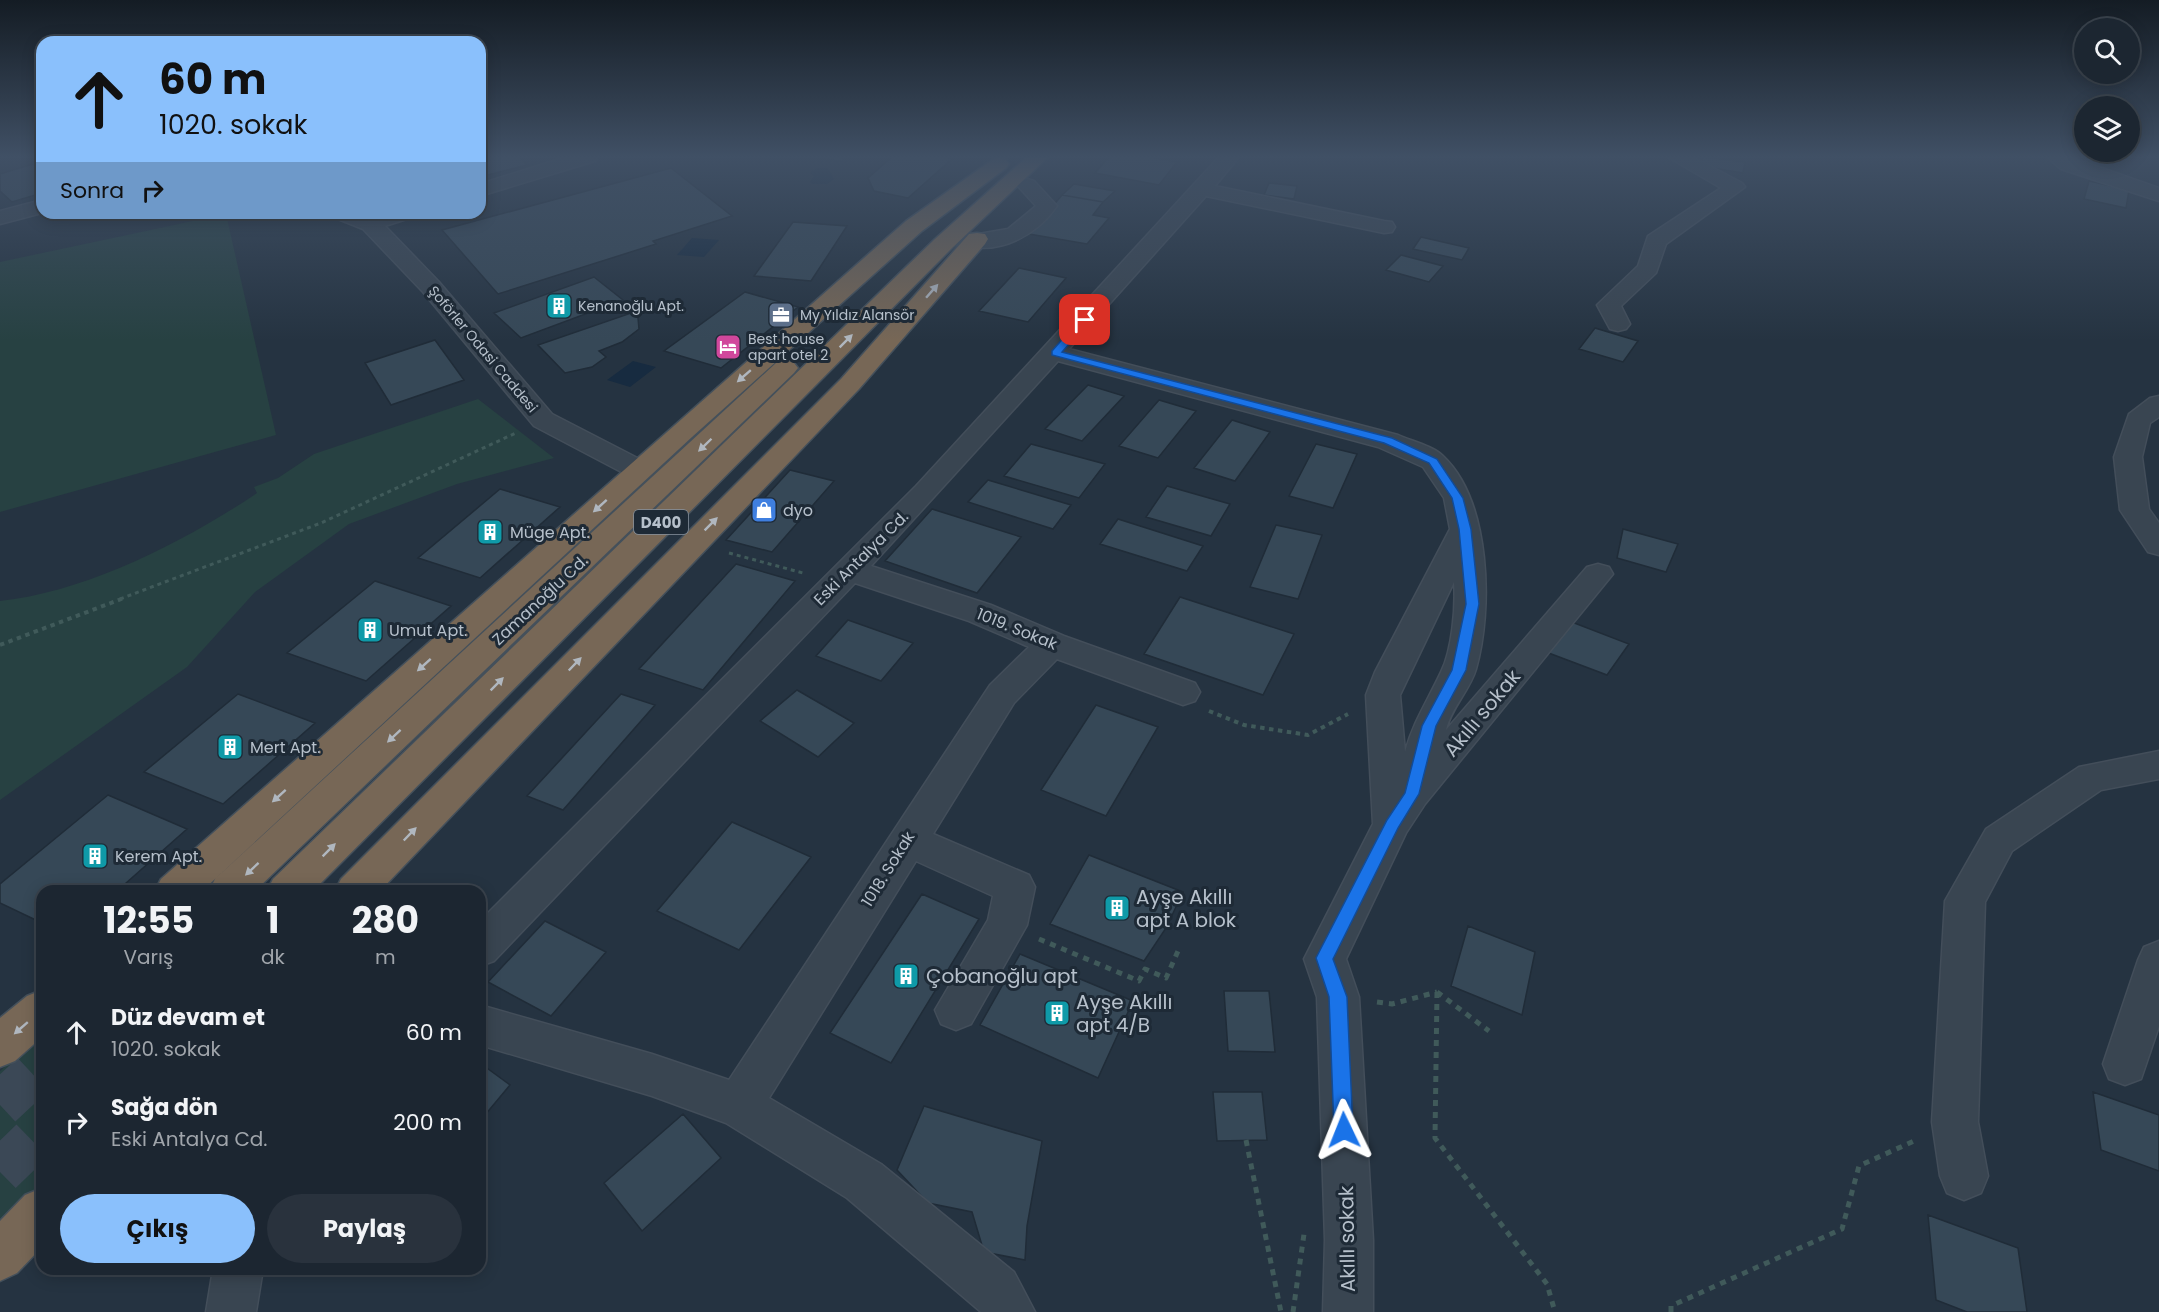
<!DOCTYPE html>
<html lang="tr">
<head>
<meta charset="utf-8">
<style>
	:root { --surface:#1c2631; --page:#29323d; --text:#f1f3f6; --muted:#a0a5ab; --line:#3a434d; --accent:#8ac0fc }
	body { margin:0; font-family:Poppins,sans-serif; background:var(--page); color:var(--text); height:100vh; display:flex; flex-direction:column; font-size:22px; white-space:nowrap }
	* { box-sizing:border-box; margin:0 }
	p { font-size:20px; color:var(--muted) }
	.icon { flex:none; width:33px; height:33px; fill:none; stroke:currentColor; stroke-width:2; stroke-linecap:round; stroke-linejoin:round }
	.map { position:relative; flex:1; overflow:hidden }
	.details { position:absolute; left:36px; top:885px; width:450px; height:390px; display:flex; flex-direction:column; background:var(--surface); border-radius:18px; box-shadow:0 3px 15px #0003,0 0 0 2px var(--line) }
	.details>* { flex:none }
	.banner { position:absolute; left:36px; top:36px; width:450px; height:183px; border-radius:18px; box-shadow:0 3px 15px #0003,0 0 0 2px var(--line); background:#8ac0fc; color:#111; overflow:hidden }
	.fabs { position:absolute; left:2074px; top:18px; display:grid; gap:12px }
	.fabs a { display:grid; place-items:center; width:66px; height:66px; border-radius:50%; background:var(--surface); box-shadow:0 3px 15px #0003,0 0 0 2px var(--line); font-size:30px }
	.pin { position:absolute; display:grid; place-items:center; width:51px; height:51px; color:#fff; margin:-26px; border-radius:12px; box-shadow:0 3px 9px #0006 }
	.me { position:absolute; width:66px; margin:-33px; rotate:358deg; stroke-linejoin:round; filter:drop-shadow(0 0 4px #0008) }
	.turn { display:flex; align-items:center; gap:21px; height:126px; padding:0 24px; font-size:27px }
	.turn .icon { width:78px; height:78px; stroke-width:2.5 }
	.turn b { display:block; font-size:42px; line-height:51px }
	.then { display:flex; align-items:center; height:57px; padding:0 24px; background:#0003; gap:12px; font-size:22px }
	.eta { display:flex; justify-content:space-evenly; align-items:center; height:102px; text-align:center }
	.eta b { font-size:36px; font-weight:700; line-height:42px }
	.cta { display:flex; gap:12px; margin-top:auto; padding:12px 24px }
	.cta a { flex:1; height:69px; border-radius:36px; background:var(--accent); color:#111; font-size:24px; font-weight:700; line-height:69px; text-align:center }
	.cta a+a { background:var(--page); color:var(--text) }
	ul { padding:0; list-style:none }
	li { display:flex; align-items:center; gap:18px; height:90px; padding:0 24px }
	li div { flex:1 }
	li b { display:block; font-size:22px }
	li em { font-style:normal }
	.map>svg:first-child { display:block }
</style>
</head>
<body>
<div class="map">
<svg width="2159" height="1312" viewBox="0 0 2159 1312">
	<rect width="100%" height="100%" fill="#253341"/>
	<path fill="#274142" d="M226 214 276 435 0 512V262Z
		M478 399 554 458 457 484 349 524 255 592 187 667 0 800V601C86 592 186 541 257 493L254 487 278 478 314 454Z
		M32 1043 42 1049V1187L15 1214 0 1224V1071Z"/>
	<path fill="#172b40" d="M817 168H828L834 179 827 184H812L810 182 814 176 810 173Z
		M692 238 719 240 704 257 677 255Z
		M633 361 656 367 630 387 607 380Z"/>
	<path fill="#364857" stroke="#202c38" stroke-width="1.5" d="M480 157H519L527 165 480 177Z
		M803 157H844L842 161Z
		M892 157H945L952 159 908 198 874 191 868 178Z
		M1109 157H1150L1177 162 1159 185 1095 173Z
		M1703 157 1745 162 1743 173 1701 166Z
		M42 161V193L12 202 0 191V174Z
		M671 168 732 216 653 241 656 244 498 294 442 230Z
		M2089 181 2129 190 2126 208 2084 199Z
		M1269 183 1297 186 1294 199 1264 195Z
		M1074 184 1115 191 1103 202 1062 195Z
		M1062 195 1103 202 1093 215 1109 218 1087 244 1029 234Z
		M793 222 847 226 811 281 754 276Z
		M1421 237 1469 248 1462 260 1413 249Z
		M1401 255 1443 266 1429 282 1386 270Z
		M1019 268 1066 278 1028 322 979 311Z
		M594 277 623 300 521 338 494 313Z
		M745 292 798 307 721 368 664 351Z
		M631 313 638 318 639 329 622 342 599 351 606 357 592 367 565 373 538 345Z
		M1595 328 1638 341 1623 362 1579 349Z
		M435 340 464 380 391 405 365 363Z
		M1088 385 1124 396 1082 441 1045 429Z
		M1159 400 1196 411 1158 458 1119 446Z
		M1232 420 1270 432 1235 481 1194 468Z
		M1031 444 1105 464 1079 498 1004 476Z
		M1316 444 1357 454 1333 508 1289 496Z
		M790 470 834 481 772 552 726 540Z
		M988 480 1071 505 1053 529 968 502Z
		M1167 486 1230 504 1211 536 1146 517Z
		M500 489 560 507 480 578 418 558Z
		M932 509 1021 537 977 593 885 561Z
		M1118 519 1203 546 1187 571 1100 544Z
		M1276 525 1322 535 1298 599 1250 587Z
		M1623 529 1678 544 1666 572 1617 558Z
		M736 564 795 581 703 690 639 669Z
		M375 581 451 606 366 681 287 653Z
		M1180 597 1294 634 1263 695 1144 654Z
		M1564 619 1629 644 1607 675 1546 652Z
		M848 620 913 643 881 681 816 656Z
		M797 690 854 723 818 757 760 721Z
		M238 694 315 723 223 804 144 772Z
		M621 694 655 705 563 810 527 796Z
		M1096 705 1158 727 1106 816 1041 790Z
		M108 795 187 829 117 891H42V923L0 903V884Z
		M732 822 811 857 739 950 657 911Z
		M1089 855 1183 892 1166 928 1144 961 1050 924Z
		M922 894 979 919 891 1063 830 1033Z
		M545 921 606 952 551 1016 488 982Z
		M1468 926 1535 952 1522 1015 1451 986Z
		M1020 954 1133 1001 1098 1078 980 1025Z
		M1224 991H1269L1275 1052 1228 1051Z
		M480 1063 510 1085 480 1121Z
		M1213 1092H1262L1267 1140 1217 1141Z
		M2093 1092 2159 1115V1171L2101 1150Z
		M924 1106 1042 1141 1027 1226 1025 1260 984 1252 972 1212 928 1203 897 1170Z
		M683 1114 721 1158 642 1231 604 1183Z
		M1928 1215 2018 1248 2027 1312H1967L1936 1300Z"/>
	<g fill="none" stroke-linecap="round" stroke-linejoin="round">
		<path stroke="#3b4856" stroke-width="45" stroke-dasharray="45 22" stroke-linecap="butt" d="M0 1105 42 1066
			M0 1172 42 1131"/>
		<g stroke="#434e5a" stroke-width="3">
			<path id="minor" d="M566 157H597L595 161 480 196V184Z
				M1219 157H1239L1215 186 1384 221 1392 222 1395 227 1392 232 1384 233 1206 196 1069 349 1398 435C1411 441 1433 446 1443 456 1491 501 1493 610 1476 669 1470 690 1451 708 1446 730L1587 567 1598 564 1609 567 1613 574 1425 804 1406 833 1346 959 1359 997 1373 1240V1312H1323L1325 1240 1317 997 1304 959 1373 824 1366 695 1375 672 1450 529 1444 498 1423 467 1378 447 1058 361 871 566 991 605 1064 636 1195 683 1200 692 1195 701 1183 705 1057 659 1014 703 933 834 1029 875 1035 887 1027 925 971 1024 956 1030 941 1024 935 1010 988 920 993 896 916 861 769 1098 881 1164 1014 1272 1035 1312H981L847 1198 726 1123 652 1096 480 1045V1005L652 1054 729 1080 990 685 1029 647 969 621 855 583 494 961 480 966V921L916 486ZM1454 582C1456 607 1452 650 1441 672 1428 700 1413 722 1405 752L1400 695Z
				M1668 157H1693L1742 183 1745 187 1666 244 1656 273 1621 306 1630 324 1626 329 1618 331 1610 329 1597 305 1638 266 1648 236 1721 188Z
				M2047 157H2070L2159 188V201L2061 169Z
				M1027 179 1034 181 1057 206C1038 234 1002 254 967 246L964 241 967 236 1008 229 1036 206 1017 185 1020 181Z
				M42 200V213L0 224V211Z
				M330 213H360L371 217 384 213H416L413 217 385 226 439 282 552 414 649 464 653 470 649 476 639 479 629 476 534 426 423 292 363 229 333 217Z
				M2159 396V417L2150 423 2142 457 2149 509 2159 523V555L2148 552 2120 510 2114 457 2129 414 2150 398Z
				M2159 751V779L2101 790 2012 851 1985 902 1978 1122 1988 1176 1981 1193 1964 1200 1947 1193 1940 1176 1932 1122 1945 901 1986 829 2079 767Z
				M2159 941V1026L2141 1079 2125 1085 2109 1079 2103 1064 2138 960 2144 947Z
				M213 1269H263L256 1312H206Z"/>
		</g>
		<g stroke="#44505b" stroke-width="3">
			<path id="highway" d="M1027 157H1048L951 249 313 891H267L273 879 935 239Z
				M999 158 1006 160 1009 164 1006 168 922 231 692 437 202 891H155L161 879 906 221 992 160Z
				M977 233 985 234 988 239 985 244 859 389 380 891H335L341 879 841 379 969 234Z
				M785 360 794 363 798 368 794 373 255 891H209L215 879 776 363Z
				M42 990V1037L15 1061 0 1067V1018L27 996Z
				M42 1188V1247L17 1273 0 1281V1221L25 1195Z"/>
		</g>
		<path stroke="#405a5a" stroke-width="3" stroke-dasharray="4 4" stroke-linecap="butt" d="M729 553 803 573
			M120 599 321 523 518 432"/>
		<path stroke="#405a5a" stroke-width="4" stroke-dasharray="4.5 4.5" stroke-linecap="butt" d="M0 645 124 598
			M1209 711 1244 725 1308 735 1348 714"/>
		<path stroke="#405a5a" stroke-width="5" stroke-dasharray="6 6" stroke-linecap="butt" d="M1039 939 1139 981 1145 969 1166 978 1178 951
			M1437 992 1435 1138 1547 1284 1555 1312
			M1437 992 1489 1031
			M1377 1002 1392 1004 1437 992
			M1246 1140 1281 1312
			M1293 1312 1304 1234
			M1671 1312V1306L1842 1229 1859 1166 1916 1140"/>
		<use href="#minor" fill="#394551" fill-rule="evenodd"/>
		<use href="#highway" fill="#776756" fill-rule="evenodd"/>
	</g>
	<defs><path id="oneway-solid" d="M-6-.8H1V-3.2L6.5 0L1 3.2V.8H-6Z" transform="scale(1.5)"/></defs>
	<g fill="#b0b7bf">
		<use href="#oneway-solid" transform="translate(932 291) rotate(-49)"/>
		<use href="#oneway-solid" transform="translate(846 341) rotate(-45)"/>
		<use href="#oneway-solid" transform="translate(744 376) rotate(139)"/>
		<use href="#oneway-solid" transform="translate(705 445) rotate(136)"/>
		<use href="#oneway-solid" transform="translate(600 506) rotate(138)"/>
		<use href="#oneway-solid" transform="translate(711 524) rotate(-45)"/>
		<use href="#oneway-solid" transform="translate(575 664) rotate(-46)"/>
		<use href="#oneway-solid" transform="translate(424 665) rotate(138)"/>
		<use href="#oneway-solid" transform="translate(497 684) rotate(-45)"/>
		<use href="#oneway-solid" transform="translate(394 736) rotate(137)"/>
		<use href="#oneway-solid" transform="translate(279 796) rotate(138)"/>
		<use href="#oneway-solid" transform="translate(410 834) rotate(-46)"/>
		<use href="#oneway-solid" transform="translate(329 850) rotate(-45)"/>
		<use href="#oneway-solid" transform="translate(252 869) rotate(137)"/>
		<use href="#oneway-solid" transform="translate(21 1028) rotate(139)"/>
	</g>
	<linearGradient id="sky" x2="0" y2="1"><stop stop-color="#141c24"/><stop offset="0.46" stop-color="#405065"/><stop offset="1" stop-color="#405065" stop-opacity="0"/></linearGradient>
	<rect width="2159" height="341" fill="url(#sky)"/>
	<path fill="#1a73e8" stroke="#114b97" stroke-width="1.5" d="M1081 318 1090 320 1062 352 1392 438 1437 459 1463 498 1471 529 1479 604 1466 670 1436 726 1419 794 1398 828 1333 959 1347 997 1353 1130 1351 1136 1344 1139 1337 1136 1334 1130 1329 997 1316 958 1387 820 1405 793 1422 726 1452 670 1466 604 1459 529 1452 498 1429 463 1384 443 1052 355V351Z"/>
	<defs>
		<g id="building-square" transform="scale(1.35)"><rect x="-9" y="-9" width="18" height="18" rx="4" fill="#0f9aa8" stroke="#1e2a36"/><path d="M-4-6H4V6H1V3H-1V6H-4ZM-2.5-4.3h1.7v1.8h-1.7ZM.8-4.3h1.7v1.8H.8ZM-2.5-1h1.7V.8h-1.7ZM.8-1h1.7V.8H.8Z" fill="#fff"/></g>
		<g id="office-square" transform="scale(1.35)"><rect x="-9" y="-9" width="18" height="18" rx="4" fill="#5c6f8a" stroke="#1e2a36"/><path d="M-6-3h4V-5.5h4V-3h4V5H-6ZM-1-4.5V-3h2v-1.5ZM-6 0V1H6V0Z" fill="#fff"/></g>
		<g id="hotel-square" transform="scale(1.35)"><rect x="-9" y="-9" width="18" height="18" rx="4" fill="#d1479c" stroke="#1e2a36"/><path d="M-6-4.5h1.5V1H6V5H4.5V3h-9V5H-6ZM-4 0a1.8 1.8 0 1 1 3.6 0ZM.5 0V-2.5h3Q6-2.5 6 0Z" fill="#fff"/></g>
		<g id="shop-square" transform="scale(1.35)"><rect x="-9" y="-9" width="18" height="18" rx="4" fill="#3f7fe0" stroke="#1e2a36"/><path d="M-5-2.5h2.3a2.7 3.5 0 0 1 5.4 0H5L5.5 6h-11ZM-1.5-2.5h3a1.5 2.3 0 0 0-3 0Z" fill="#fff"/></g>
	</defs>
	<g fill-rule="evenodd">
		<use href="#building-square" x="559" y="306"/>
		<use href="#office-square" x="781" y="315"/>
		<use href="#hotel-square" x="728" y="347"/>
		<use href="#shop-square" x="764" y="510"/>
		<use href="#building-square" x="490" y="532"/>
		<use href="#building-square" x="370" y="630"/>
		<use href="#building-square" x="230" y="747"/>
		<use href="#building-square" x="95" y="856"/>
		<use href="#building-square" x="1117" y="908"/>
		<use href="#building-square" x="906" y="976"/>
		<use href="#building-square" x="1057" y="1013"/>
	</g>
	<g text-anchor="middle" dominant-baseline="central" stroke-width="6" stroke-linejoin="round" paint-order="stroke">
		<g font-size="14" fill="#b6c0cb" stroke="#1e2a36" text-anchor="start">
			<text x="578" y="306">Kenanoğlu Apt.</text>
			<text x="800" y="315">My Yıldız Alansör</text>
			<text x="748" y="339">Best house<tspan x="748" dy="16">apart otel 2</tspan></text>
		</g>
		<g font-size="14" fill="#b6c0cb" stroke="#1e2a36">
			<text transform="translate(483 349) rotate(50)">Şoförler Odasi Caddesi</text>
		</g>
		<rect fill="#1e2a36" stroke="#88939e" stroke-width="1.5" x="634" y="510" width="54" height="24" rx="4.5"/>
		<g font-size="15" font-weight="bold" fill="#b6c0cb">
			<text x="661" y="522">D400</text>
		</g>
		<g font-size="16" fill="#b6c0cb" stroke="#1e2a36" text-anchor="start">
			<text x="783" y="510">dyo</text>
			<text x="510" y="532">Müge Apt.</text>
			<text x="389" y="630">Umut Apt.</text>
			<text x="250" y="747">Mert Apt.</text>
			<text x="115" y="856">Kerem Apt.</text>
		</g>
		<g font-size="16" fill="#b6c0cb" stroke="#1e2a36">
			<text transform="translate(861 558) rotate(-45)">Eski Antalya Cd.</text>
			<text transform="translate(540 600) rotate(-43)">Zamanoğlu Cd.</text>
			<text transform="translate(1017 629) rotate(22)">1019. Sokak</text>
			<text transform="translate(888 869) rotate(-58)">1018. Sokak</text>
		</g>
		<g font-size="20" fill="#b6c0cb" stroke="#1e2a36">
			<text transform="translate(1482 713) rotate(-50)">Akıllı sokak</text>
			<text transform="translate(1347 1239) rotate(-91)">Akıllı sokak</text>
		</g>
		<g font-size="20" fill="#b6c0cb" stroke="#1e2a36" text-anchor="start">
			<text x="1136" y="897">Ayşe Akıllı<tspan x="1136" dy="23">apt A blok</tspan></text>
			<text x="926" y="976">Çobanoğlu apt</text>
			<text x="1076" y="1002">Ayşe Akıllı<tspan x="1076" dy="23">apt 4/B</tspan></text>
		</g>
	</g>
</svg>
<div class="fabs">
<a><svg class="icon" aria-label="search" viewBox="0 0 24 24"><circle cx="10" cy="10" r="6"/><path d="M15 15l6 6"/></svg></a>
<a><svg class="icon" aria-label="layers" viewBox="0 0 24 24"><path d="M12 4l9 5-9 5-9-5zM3 14l9 5 9-5"/></svg></a>
</div>
<div class="pin" style="left:1085px;top:320px;background:#d93025"><svg class="icon" aria-label="arrive" viewBox="0 0 24 24"><path d="M6 21V4h12l-3 4 3 4H6"/></svg></div>
<svg class="me" style="left:1344px;top:1130px" viewBox="-20 -20 40 40"><path d="M0-17L14 15 0 8-14 15z" fill="#1a73e8" stroke="#fff" stroke-width="4"/></svg>
<div class="banner">
<div class="turn"><svg class="icon" aria-label="ahead" viewBox="0 0 24 24"><path d="M12 20V5M6 11l6-6 6 6"/></svg><div><b>60 m</b>1020. sokak</div></div>
<div class="then">Sonra<svg class="icon" aria-label="right" viewBox="0 0 24 24"><path d="M7 20v-9h11M14 6l5 5-5 5"/></svg></div>
</div>
<section class="details">
<div class="eta">
<div><b>12:55</b><p>Varış</p></div>
<div><b>1</b><p>dk</p></div>
<div><b>280</b><p>m</p></div>
</div>
<ul>
<li><svg class="icon" aria-label="ahead" viewBox="0 0 24 24"><path d="M12 20V5M6 11l6-6 6 6"/></svg><div><b>Düz devam et</b><p>1020. sokak</p></div><em>60 m</em></li>
<li><svg class="icon" aria-label="right" viewBox="0 0 24 24"><path d="M7 20v-9h11M14 6l5 5-5 5"/></svg><div><b>Sağa dön</b><p>Eski Antalya Cd.</p></div><em>200 m</em></li>
</ul>
<div class="cta"><a>Çıkış</a><a>Paylaş</a></div>
</section>
</div>
</body>
</html>
